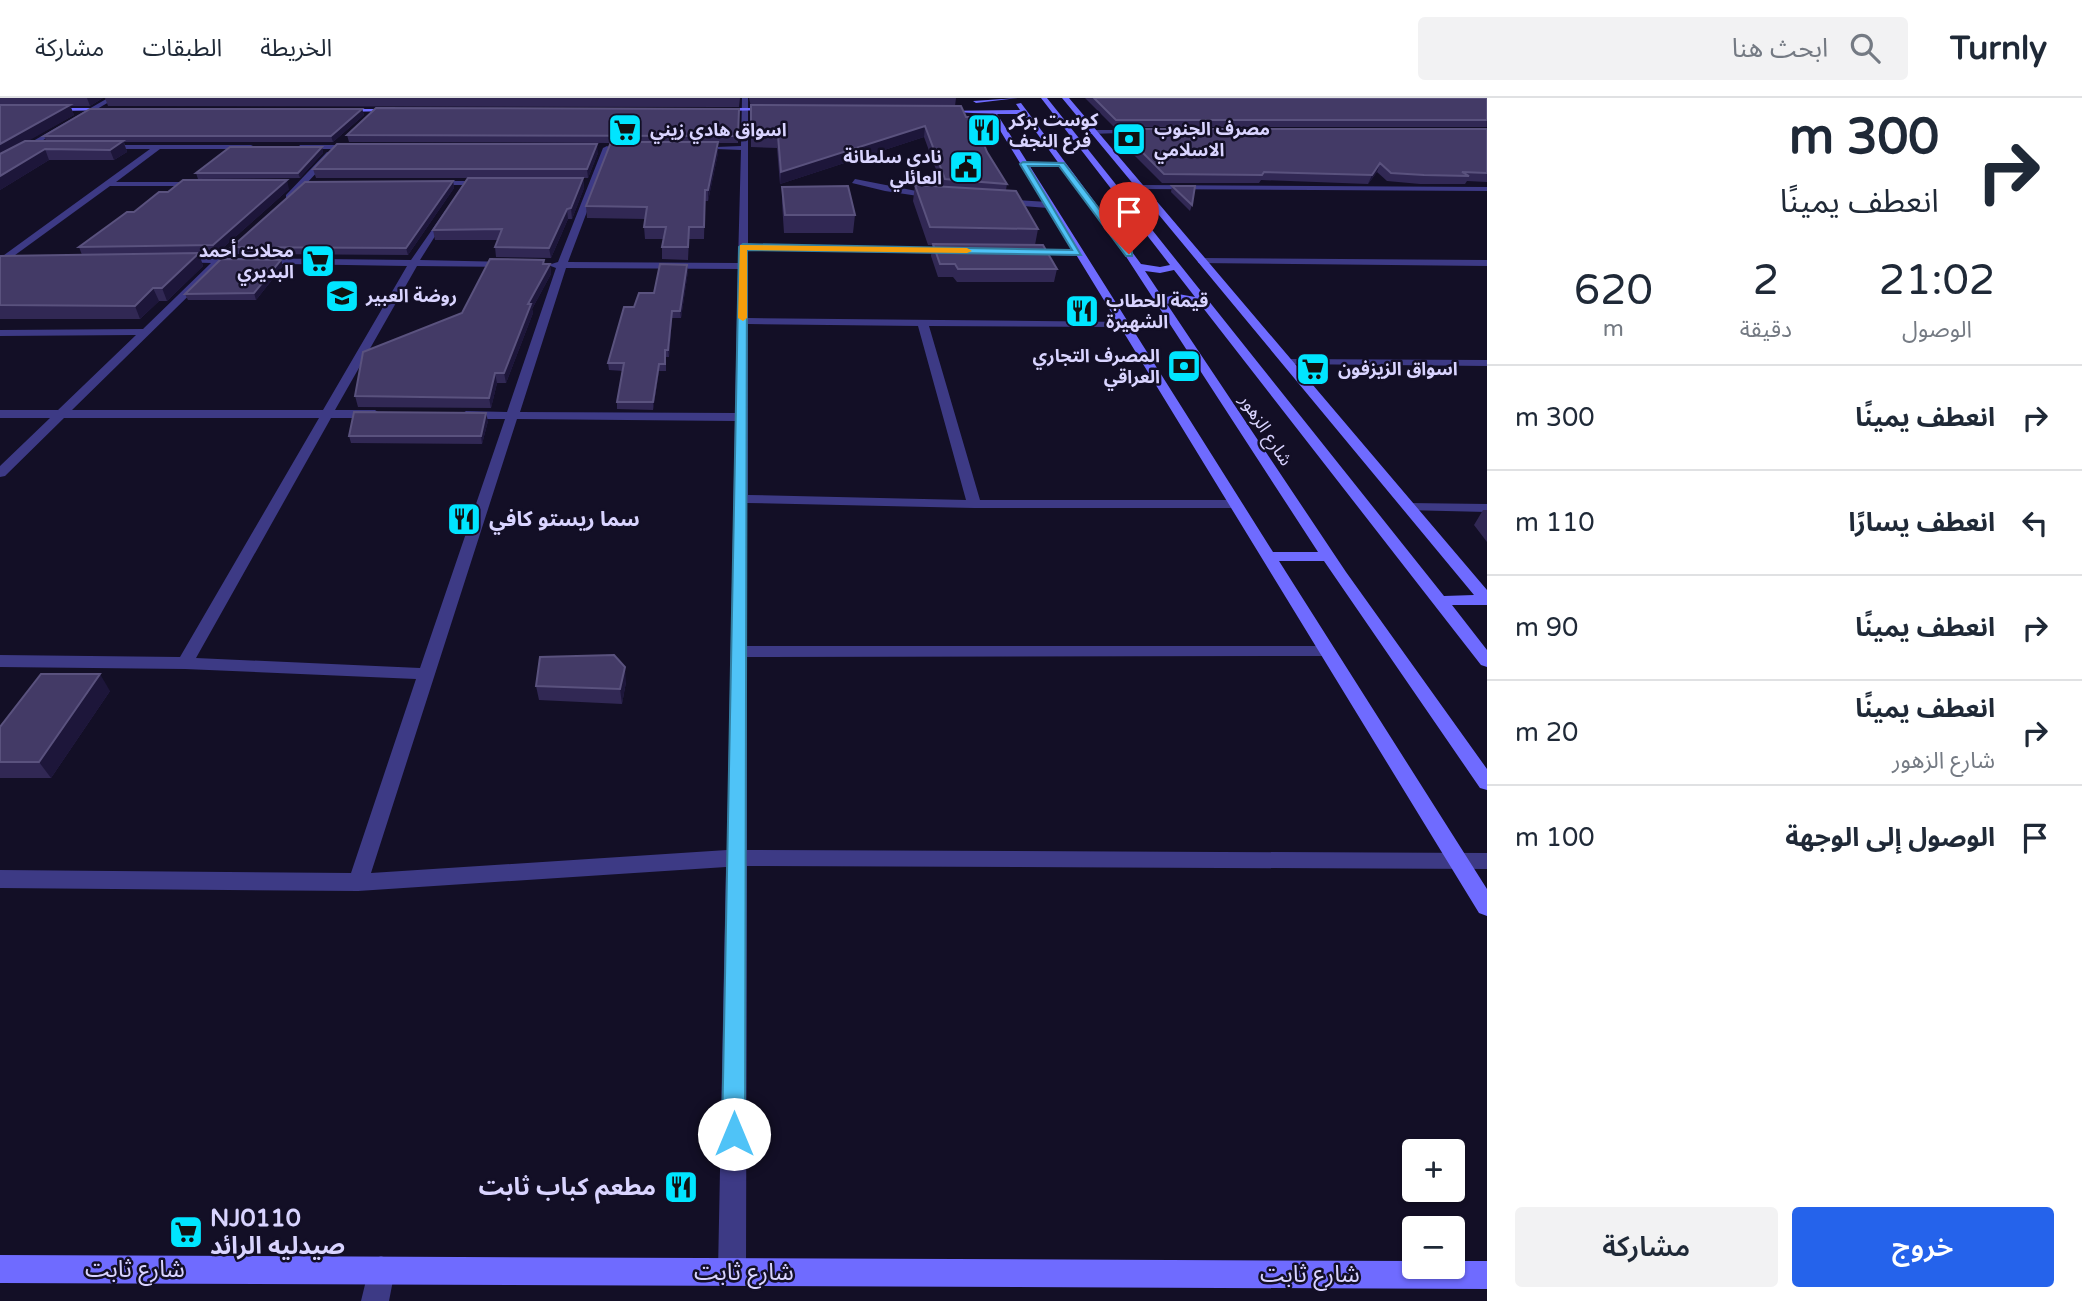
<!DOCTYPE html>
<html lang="ar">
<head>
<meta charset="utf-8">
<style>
	:root { --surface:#fff; --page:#f2f2f3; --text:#1f2937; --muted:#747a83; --line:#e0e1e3; --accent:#2563eb }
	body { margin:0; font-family:"Varela Round","Noto Sans Arabic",sans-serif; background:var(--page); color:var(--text); direction:rtl; height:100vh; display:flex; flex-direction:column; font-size:26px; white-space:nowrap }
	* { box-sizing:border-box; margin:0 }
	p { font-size:23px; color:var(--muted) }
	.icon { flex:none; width:38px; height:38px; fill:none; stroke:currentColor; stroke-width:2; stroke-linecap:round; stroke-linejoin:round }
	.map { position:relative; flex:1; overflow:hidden; direction:ltr }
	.sheet { display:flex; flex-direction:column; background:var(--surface); width:595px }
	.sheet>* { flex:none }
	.guide { background:#fff; color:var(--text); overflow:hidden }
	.tools { position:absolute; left:1402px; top:1041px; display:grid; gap:14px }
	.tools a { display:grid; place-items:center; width:63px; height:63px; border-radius:7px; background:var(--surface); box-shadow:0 2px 5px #0004; font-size:35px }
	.pin { position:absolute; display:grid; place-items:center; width:60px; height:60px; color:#fff; margin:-72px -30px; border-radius:50% 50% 50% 0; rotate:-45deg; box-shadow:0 0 7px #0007 }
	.pin .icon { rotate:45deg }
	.me { position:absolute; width:77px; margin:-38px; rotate:0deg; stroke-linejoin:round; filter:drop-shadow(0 0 5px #0008) }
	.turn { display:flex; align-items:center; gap:24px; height:147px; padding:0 28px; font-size:32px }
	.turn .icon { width:91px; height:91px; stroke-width:2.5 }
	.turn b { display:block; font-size:49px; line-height:60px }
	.eta { display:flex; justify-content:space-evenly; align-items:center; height:119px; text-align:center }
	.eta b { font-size:42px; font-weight:600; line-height:49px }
	.primary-button { display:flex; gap:14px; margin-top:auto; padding:14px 28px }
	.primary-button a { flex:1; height:80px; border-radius:7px; background:var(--accent); color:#fff; font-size:28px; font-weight:600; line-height:80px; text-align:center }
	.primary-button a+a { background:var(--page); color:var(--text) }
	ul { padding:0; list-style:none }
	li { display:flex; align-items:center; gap:21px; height:105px; padding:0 28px; border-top:2px solid var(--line) }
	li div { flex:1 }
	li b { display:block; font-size:26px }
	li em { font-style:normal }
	header { display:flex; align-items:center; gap:42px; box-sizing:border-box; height:98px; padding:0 35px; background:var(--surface); border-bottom:2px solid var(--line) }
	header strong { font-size:33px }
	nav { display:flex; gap:38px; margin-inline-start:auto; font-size:24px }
	.search { width:490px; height:63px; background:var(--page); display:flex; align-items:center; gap:18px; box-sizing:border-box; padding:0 24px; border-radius:7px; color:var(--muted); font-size:26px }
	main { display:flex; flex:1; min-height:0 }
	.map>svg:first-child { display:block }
</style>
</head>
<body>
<header>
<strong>Turnly</strong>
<div class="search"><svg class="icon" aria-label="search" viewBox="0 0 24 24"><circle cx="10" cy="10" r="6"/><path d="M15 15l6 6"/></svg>ابحث هنا</div>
<nav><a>الخريطة</a><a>الطبقات</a><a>مشاركة</a></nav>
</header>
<main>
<section class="sheet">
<div class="guide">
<div class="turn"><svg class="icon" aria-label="right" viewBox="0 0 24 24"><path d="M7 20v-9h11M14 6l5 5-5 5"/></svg><div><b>300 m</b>انعطف يمينًا</div></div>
</div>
<div class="eta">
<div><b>21:02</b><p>الوصول</p></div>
<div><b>2</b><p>دقيقة</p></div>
<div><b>620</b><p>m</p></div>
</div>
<ul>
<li><svg class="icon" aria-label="right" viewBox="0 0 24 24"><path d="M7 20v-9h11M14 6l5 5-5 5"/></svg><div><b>انعطف يمينًا</b></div><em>300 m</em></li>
<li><svg class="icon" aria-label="left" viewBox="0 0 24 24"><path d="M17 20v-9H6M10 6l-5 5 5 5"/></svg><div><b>انعطف يسارًا</b></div><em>110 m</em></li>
<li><svg class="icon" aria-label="right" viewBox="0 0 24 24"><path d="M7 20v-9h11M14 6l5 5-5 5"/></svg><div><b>انعطف يمينًا</b></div><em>90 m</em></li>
<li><svg class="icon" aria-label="right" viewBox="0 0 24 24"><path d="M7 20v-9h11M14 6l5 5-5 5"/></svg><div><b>انعطف يمينًا</b><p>شارع الزهور</p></div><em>20 m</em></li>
<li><svg class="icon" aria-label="arrive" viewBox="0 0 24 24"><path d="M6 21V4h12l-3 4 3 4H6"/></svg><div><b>الوصول إلى الوجهة</b></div><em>100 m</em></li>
</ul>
<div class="primary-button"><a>خروج</a><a>مشاركة</a></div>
</section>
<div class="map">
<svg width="1487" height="1203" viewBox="0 0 1487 1203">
	<rect width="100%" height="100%" fill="#130f26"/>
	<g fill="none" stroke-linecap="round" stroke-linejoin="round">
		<path fill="#3d3a85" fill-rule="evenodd" d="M855 81 942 98 938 101 885 93 852 85Z
			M1000 101 1048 104 1052 107 1048 110 997 106Z"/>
		<path fill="#3d3a85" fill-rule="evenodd" d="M108 0H116L0 67V62Z
			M742 0H748V146L955 150 960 153 955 156 748 152V220L1126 224 1127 226 1122 229 929 228 980 402H1235L1242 406 1235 410H974L747 405V548H1328L1336 553 1328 558 747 559V752L1487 755V771L747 768 746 1173 742 1183 732 1187 722 1183 718 1173 726 769 358 793 0 790V772L351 775 416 581 185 571 0 569V557L180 559 319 320H64L5 378 0 379V368L50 320H0V312H58L136 237 0 238V232L143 231 211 165 175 164 173 162 178 159 217 160 224 155 227 156 228 160 411 162 445 113 449 116 420 162 514 164 516 166 511 169 417 168 335 312H375L381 316 375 320H331L196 560 420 570 505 321H466L460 317 466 313 507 314 556 170 548 167 558 164 603 50 607 48 611 50 568 164 738 165 741 52 691 50 741 48ZM222 165 407 168 323 312H72ZM566 170 738 171 735 315 520 314ZM748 226 918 228 966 402 748 397ZM517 321 735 323 727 752 371 775Z
			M1093 32H1148L1152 34 1090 36Z
			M101 47H251L255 49 251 51H160L116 84H203L206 88H110L0 168V160L150 51H104Z
			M300 47H356L360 49 356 51H297Z
			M327 54 334 56 292 101H286V97Z
			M430 83H465L469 85 465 87H427Z
			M1140 87 1487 89V93L1137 91Z
			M1025 151 1077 152 1082 155 1077 158 1022 156V152Z
			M1201 160 1487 162V168L1198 165V161Z
			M1287 261 1487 262V268L1283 266V262Z
			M1409 405 1487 406V414L1404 412V406Z
			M381 1158 391 1162 395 1172 389 1203H361L371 1162Z"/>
		<path fill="#6f6bff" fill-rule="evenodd" d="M1018 0 976 5 973 3Z
			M1041 0H1047L1444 498 1474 497 1062 0H1069L1487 492V507H1452L1487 552V569L1481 567 1200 206 1178 202 1167 206 1346 474 1487 671V692L1480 690 1324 463H1279L1487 791V818L1479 815 990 16 938 13 1020 12 1016 6 1021 5 1141 166 1160 169 1170 167ZM997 16H1023L1125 157 1318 454H1273ZM1174 172 1195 199 1178 196 1163 200 1145 173 1160 175Z
			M0 10H112L115 12 0 14Z
			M717 10H773L776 12 715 13Z
			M339 11H395L398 13 337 14Z
			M0 1157 1414 1163V1169H1452V1163H1487V1191L0 1185Z"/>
	</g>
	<path fill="#312854" d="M0 0H103L90 8H70L74 17 27 43H46L44 38 362 11 364 17 333 44H124L127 54 114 62H49L0 92Z
		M105 0H740L739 9 108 8Z
		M749 0H956L955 8 966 19 987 54 1007 86 1006 92 1038 131 1035 147 1057 171 1054 184H957L953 179H938L931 158 932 147H928L913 103 915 87 942 88 924 39 780 86 777 50 751 49V9Z
		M1085 0H1487V29H1114Z
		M739 11 738 45H718V55L708 103H705L704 141H689L688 162 662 161V149L663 141H645L644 129 645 121 587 120 586 108 611 45 349 44 347 37Z
		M1125 31H1487V84L1467 83 1465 86H1420L1387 83 1377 74 1368 86 1261 82 1259 85H1162L1128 51 1130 45 1123 39Z
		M322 49 323 55 300 80 198 81 196 75Z
		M598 55 588 80H583L584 90 572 121H568L551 160 496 159 495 149 498 142H435L433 132 467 80H316L313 71Z
		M453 83 454 90 408 157 235 156 232 149Z
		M1172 88 1192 107 1190 113 1171 94Z
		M782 89 855 117 853 135H784L782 105Z
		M289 91 216 156 199 157 203 168 167 203H159L140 221H0V158L82 157 79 149 134 114 168 94Z
		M545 166H550L551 176 532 211 533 215 506 285H497L491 310 358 309 355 298 462 215Z
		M283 168 256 202H188L185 196Z
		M688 173 681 220H672L669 259H666V273H659L653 312 617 311V304L623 273 609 272 608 265 634 209Z
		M488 323 482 346 351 345 349 338Z
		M1483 412H1487V444L1474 427Z
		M626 584 622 606 539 602 536 588Z
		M110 593 51 680H0V629Z"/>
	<path fill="#1d163a" d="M87 0H103L90 8Z
		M70 7 74 17 0 59V46Z
		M362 11 364 17 333 44 331 38Z
		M925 28 924 39 780 86 781 74Z
		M123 43 127 54 114 62 110 52Z
		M718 44V55L708 103V92Z
		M597 46 598 55 588 80 587 71Z
		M322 49 323 55 300 80 298 75Z
		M45 51 49 62 0 92V78Z
		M1380 65 1377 74 1368 86 1372 77Z
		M583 80 584 90 572 121 571 110Z
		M287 82 289 91 216 156 213 147Z
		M453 83 454 90 408 157 406 150Z
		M567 111 568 121 551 160 549 150Z
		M199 155 203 168 167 203 162 190Z
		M281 162 283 168 256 202 254 195Z
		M550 166 551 176 532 211 533 215 506 285 504 275 528 206Z
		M687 167 688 173 681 220 680 213Z
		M153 190 159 203 140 221 135 208Z
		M672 213V220L669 259 668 252Z
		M659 266V273L653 312V304Z
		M495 275 497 285 491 310 489 300Z
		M486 315 488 323 482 346 481 338Z
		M625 569 626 584 622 606 620 591Z
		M100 576 110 593 51 680 39 664Z"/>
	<path fill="#433a66" stroke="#5a527e" stroke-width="2" d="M1094 0H1487V22H1116Z
		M0 7H70L0 46Z
		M751 7 961 8 966 19H973L987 54 1007 86 945 81 925 28 781 74 778 38H751Z
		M376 10 739 11 738 38 347 37Z
		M90 11H362L331 38H44Z
		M1125 31H1487V75L1462 74 1469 78 1424 77 1391 75 1380 65 1372 77 1264 74 1262 77 1164 76 1130 42 1137 43Z
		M25 43H123L110 52 45 51 0 78V56Z
		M611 44H718L708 92H705L704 129H689L688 149H662L666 129H644L647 109 586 108Z
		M337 46H597L587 71H313Z
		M230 49H322L298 75H196Z
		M468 80H583L571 110 567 111 549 150 495 149 502 131 433 132Z
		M183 82H287L213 147 79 149 127 114H134L159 94H168Z
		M453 83 406 150 232 149 305 84Z
		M915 87 1016 93 1038 131 930 129Z
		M848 88 855 117H785L782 89Z
		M1172 88H1195L1192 107Z
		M933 146 1043 147 1057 171H958L955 166H940Z
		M199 155 162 190H153L135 208 0 207V158Z
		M221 161 281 162 254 195 185 196Z
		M490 161 544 162 543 166H550L528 206H531L504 275H495L489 300 355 298 363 254 462 215Z
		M660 166 687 167 680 213H672L668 252H665V266H659L653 304H617L624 265H608L624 209H634L639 195H654Z
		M354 314 486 315 481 338H349Z
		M614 557 625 569 620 591 536 588 540 559Z
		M41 576H100L39 664H0V629Z"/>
	<path fill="#4fc3f7" stroke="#337fa1" stroke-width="2" d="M1023 64 1064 65 1132 154V158H1126L1059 68H1028L1081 157 747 152 745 1036 742 1044 734 1047 726 1044 722 1036 739 149 743 146 1072 152 1020 66Z"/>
	<path fill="#f59e0b" d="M740 147 967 150 972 153 967 155 747 152V220L743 223 738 220Z"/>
	<defs>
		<g id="supermarket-square" transform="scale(1.75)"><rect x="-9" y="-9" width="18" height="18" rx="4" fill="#00e5ff" stroke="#130f26"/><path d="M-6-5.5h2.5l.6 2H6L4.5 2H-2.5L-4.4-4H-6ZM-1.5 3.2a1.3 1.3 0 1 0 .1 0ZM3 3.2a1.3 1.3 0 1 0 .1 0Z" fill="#111"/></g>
		<g id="restaurant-square" transform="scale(1.75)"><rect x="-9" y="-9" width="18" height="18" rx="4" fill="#00e5ff" stroke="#130f26"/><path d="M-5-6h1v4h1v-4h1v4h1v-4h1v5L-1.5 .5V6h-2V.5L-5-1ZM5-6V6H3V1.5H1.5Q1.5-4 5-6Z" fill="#111"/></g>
		<g id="bank-square" transform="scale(1.75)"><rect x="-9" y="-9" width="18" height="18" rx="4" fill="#00e5ff" stroke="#130f26"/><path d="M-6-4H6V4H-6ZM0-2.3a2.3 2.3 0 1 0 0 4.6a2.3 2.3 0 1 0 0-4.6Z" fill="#111"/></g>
		<g id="civic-square" transform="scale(1.75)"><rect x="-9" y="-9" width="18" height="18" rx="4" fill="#00e5ff" stroke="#130f26"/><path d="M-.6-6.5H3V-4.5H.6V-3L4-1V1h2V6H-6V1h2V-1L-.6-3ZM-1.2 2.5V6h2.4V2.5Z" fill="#111"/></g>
		<g id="school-square" transform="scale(1.75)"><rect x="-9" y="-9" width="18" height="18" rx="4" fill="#00e5ff" stroke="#130f26"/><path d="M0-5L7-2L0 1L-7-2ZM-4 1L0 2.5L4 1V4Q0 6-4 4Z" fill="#111"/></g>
	</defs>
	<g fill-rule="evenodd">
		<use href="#supermarket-square" x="625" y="32"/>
		<use href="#restaurant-square" x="984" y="32"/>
		<use href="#bank-square" x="1129" y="41"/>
		<use href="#civic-square" x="966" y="69"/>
		<use href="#supermarket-square" x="318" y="163"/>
		<use href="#school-square" x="342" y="198"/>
		<use href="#restaurant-square" x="1082" y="213"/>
		<use href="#bank-square" x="1184" y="268"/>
		<use href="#supermarket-square" x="1313" y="271"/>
		<use href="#restaurant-square" x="464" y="421"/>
		<use href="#restaurant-square" x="681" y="1089"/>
		<use href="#supermarket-square" x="186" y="1134"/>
	</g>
	<g text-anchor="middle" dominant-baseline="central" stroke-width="5" stroke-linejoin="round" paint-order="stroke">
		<g font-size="18" font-weight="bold" fill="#d9d4ff" stroke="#130f26" text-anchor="start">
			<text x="1009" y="22">كوست بركر<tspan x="1009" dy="21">فرع النجف</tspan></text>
			<text x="1154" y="31">مصرف الجنوب<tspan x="1154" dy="21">الاسلامي</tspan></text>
			<text x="650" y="32">اسواق هادي زيني</text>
			<text x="942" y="59" text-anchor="end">نادي سلطانة<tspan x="942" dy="21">العائلي</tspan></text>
			<text x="294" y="153" text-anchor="end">محلات أحمد<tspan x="294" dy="21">البديري</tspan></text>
			<text x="366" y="198">روضة العبير</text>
			<text x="1106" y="203">قيمة الحطاب<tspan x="1106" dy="21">الشهيرة</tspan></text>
			<text x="1160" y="258" text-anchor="end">المصرف التجاري<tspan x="1160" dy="21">العراقي</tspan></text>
			<text x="1338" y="271">اسواق الزيزفون</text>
		</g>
		<g font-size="18" fill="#d9d4ff" stroke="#130f26">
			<text transform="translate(1266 332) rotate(57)">شارع الزهور</text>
		</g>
		<g font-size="21" font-weight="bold" fill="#d9d4ff" stroke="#130f26" text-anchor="start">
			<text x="489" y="421">سما ريستو كافي</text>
		</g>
		<g font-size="24" font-weight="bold" fill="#d9d4ff" stroke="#130f26" text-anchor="end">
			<text x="656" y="1089">مطعم كباب ثابت</text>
			<text x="210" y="1120" text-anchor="start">NJ0110<tspan x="210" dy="28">صيدليه الرائد</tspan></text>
		</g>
		<g font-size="24" fill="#d9d4ff" stroke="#130f26">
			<text x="135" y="1171">شارع ثابت</text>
			<text x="744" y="1174">شارع ثابت</text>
			<text x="1310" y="1176">شارع ثابت</text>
		</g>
	</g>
</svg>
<div class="tools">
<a>+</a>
<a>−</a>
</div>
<div class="pin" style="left:1129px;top:156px;background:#d93025"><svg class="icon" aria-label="arrive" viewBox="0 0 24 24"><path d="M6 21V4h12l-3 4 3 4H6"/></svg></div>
<svg class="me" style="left:734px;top:1036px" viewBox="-20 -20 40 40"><circle r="19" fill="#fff"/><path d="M0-13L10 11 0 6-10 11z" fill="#4fc3f7"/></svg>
</div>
</main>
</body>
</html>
